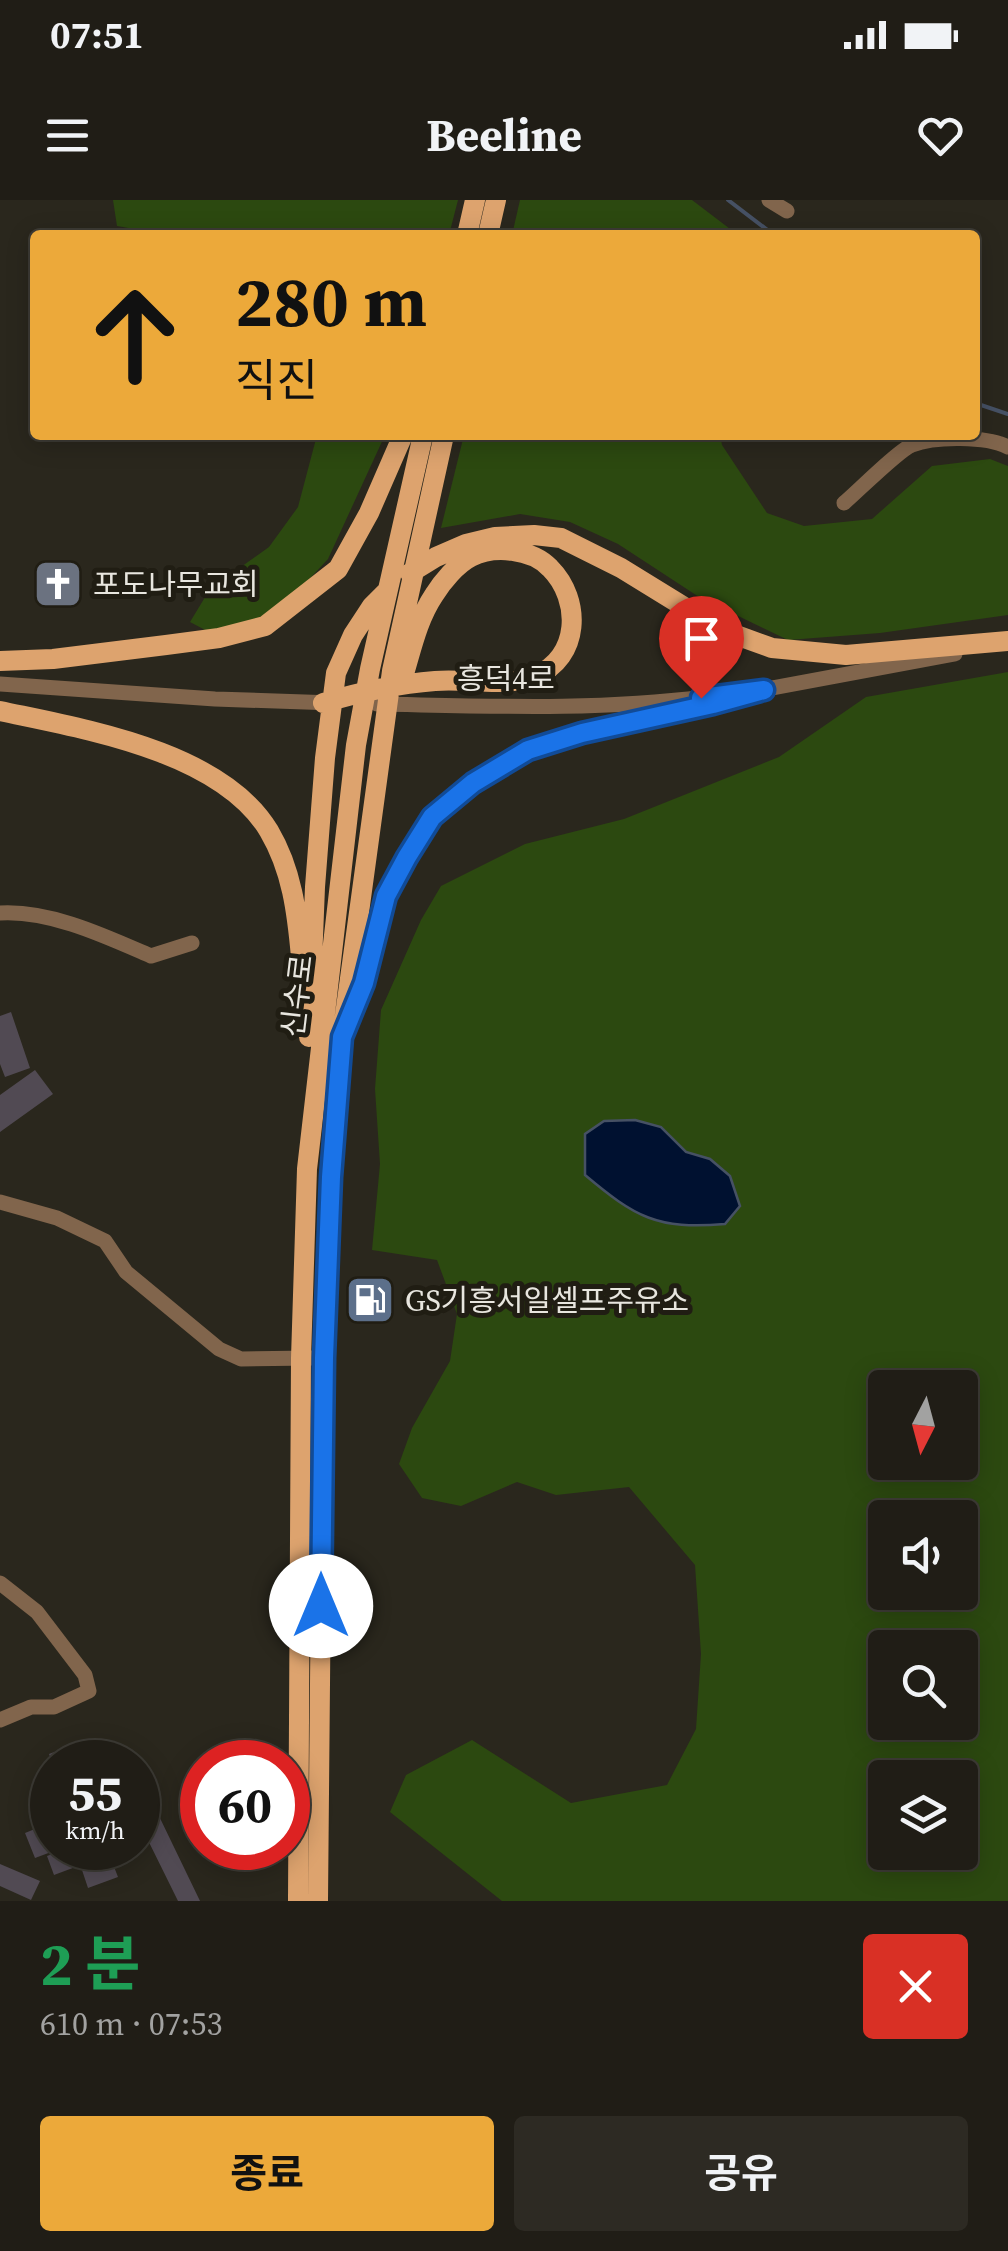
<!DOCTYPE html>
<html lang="ko">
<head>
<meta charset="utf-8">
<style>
	:root { --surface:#201d16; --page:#2d2a23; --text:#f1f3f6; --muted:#a2a2a1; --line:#3d3b35; --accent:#eca93a }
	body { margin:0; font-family:"Source Serif 4","Noto Sans KR",serif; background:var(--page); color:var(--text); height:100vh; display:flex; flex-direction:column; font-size:38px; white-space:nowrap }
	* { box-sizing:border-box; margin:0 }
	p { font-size:32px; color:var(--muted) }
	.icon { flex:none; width:55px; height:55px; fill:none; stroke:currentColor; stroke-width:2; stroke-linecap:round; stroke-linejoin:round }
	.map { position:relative; height:1701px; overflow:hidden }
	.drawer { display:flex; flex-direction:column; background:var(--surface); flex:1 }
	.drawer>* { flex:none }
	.banner { position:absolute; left:30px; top:30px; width:950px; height:210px; border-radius:10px; box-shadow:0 5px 25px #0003,0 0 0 2px var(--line); background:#eca93a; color:#111; overflow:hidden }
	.needle { width:65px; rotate:186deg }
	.controls { position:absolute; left:868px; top:1170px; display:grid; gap:20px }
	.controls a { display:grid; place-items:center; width:110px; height:110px; border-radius:10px; background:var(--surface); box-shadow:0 5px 25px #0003,0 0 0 2px var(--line); font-size:50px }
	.speed { position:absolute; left:30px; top:1540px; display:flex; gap:20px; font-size:50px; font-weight:700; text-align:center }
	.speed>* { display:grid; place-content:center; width:130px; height:130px; border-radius:50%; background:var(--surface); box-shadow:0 5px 25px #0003,0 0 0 2px var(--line); line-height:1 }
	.speed small { font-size:25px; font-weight:400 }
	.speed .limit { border:15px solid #d22; background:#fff; color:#111 }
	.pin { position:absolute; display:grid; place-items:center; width:85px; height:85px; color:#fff; margin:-102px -42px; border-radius:50% 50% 50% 0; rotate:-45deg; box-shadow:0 0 10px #0007 }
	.pin .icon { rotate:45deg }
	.me { position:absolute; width:110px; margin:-55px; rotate:0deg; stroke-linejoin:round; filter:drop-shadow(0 0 8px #0008) }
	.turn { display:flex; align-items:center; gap:35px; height:210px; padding:0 40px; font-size:45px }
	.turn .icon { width:130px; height:130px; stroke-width:2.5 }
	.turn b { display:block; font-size:70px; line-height:85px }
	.round { display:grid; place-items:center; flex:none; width:105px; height:105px; border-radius:10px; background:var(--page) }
	.summary { display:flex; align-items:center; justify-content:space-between; height:170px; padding:0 40px }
	h1 { font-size:60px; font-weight:700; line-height:75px; color:#1e9e55 }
	.action { display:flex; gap:20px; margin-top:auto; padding:20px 40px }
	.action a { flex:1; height:115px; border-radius:10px; background:var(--accent); color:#111; font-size:40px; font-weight:700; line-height:115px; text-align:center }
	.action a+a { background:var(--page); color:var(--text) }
	.status { display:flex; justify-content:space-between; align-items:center; height:70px; padding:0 50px; background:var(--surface); direction:ltr }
	.status svg { height:28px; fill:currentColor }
	header { display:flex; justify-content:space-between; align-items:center; height:130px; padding:0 40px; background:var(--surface); font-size:45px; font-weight:700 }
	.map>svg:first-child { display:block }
</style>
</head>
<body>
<div class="status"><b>07:51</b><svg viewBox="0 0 49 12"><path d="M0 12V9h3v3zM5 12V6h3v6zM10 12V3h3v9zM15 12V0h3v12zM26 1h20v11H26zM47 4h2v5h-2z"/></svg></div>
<header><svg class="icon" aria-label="menu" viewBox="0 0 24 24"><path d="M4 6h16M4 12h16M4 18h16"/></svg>Beeline<svg class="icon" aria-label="heart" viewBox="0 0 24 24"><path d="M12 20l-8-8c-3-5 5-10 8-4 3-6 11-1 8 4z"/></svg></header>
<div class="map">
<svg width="1008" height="1701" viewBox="0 0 1008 1701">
	<rect width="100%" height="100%" fill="#2a271d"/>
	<path fill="#2c4910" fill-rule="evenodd" d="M113 0H458L449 35H168L117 26Z
		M520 0H692L738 35H512Z
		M317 235H385L328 359 288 402 247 424 209 432 190 422 210 389 269 347 298 307Z
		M464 235H720L722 245 767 313 804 326 872 319 932 266 990 259 1008 266V415L880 433 788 440 699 397 618 344 570 322 520 314 441 328Z
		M1008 472V1701H502L390 1612 406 1575 472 1540 571 1603 667 1585 696 1529 701 1454 695 1365 629 1287 556 1295 517 1282 461 1306 422 1298 399 1264 412 1228 450 1161 457 1114 437 1060 372 1050 380 964 375 889 381 810 421 720 441 686 525 644 624 619 779 557 866 497ZM885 1188H960V1262H885ZM885 1318H960V1392H885ZM885 1448H960V1522H885ZM885 1578H960V1652H885Z"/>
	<path fill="#001130" stroke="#465164" stroke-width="2.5" d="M635 920 661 927 686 952 710 959 730 976 740 1006 725 1024C657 1030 635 1017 585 975V934L604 921Z"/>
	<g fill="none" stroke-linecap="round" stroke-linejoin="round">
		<path stroke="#465164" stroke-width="4" d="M728 0 774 35
			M975 203 1008 214"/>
	</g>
	<path fill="#514a53" d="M11 812 30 868 5 877 0 864V816Z
		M35 870 53 894 0 932V895Z
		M70 1546 76 1562H52L49 1554Z
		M158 1614 200 1701H178L139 1622Z
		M52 1622V1648H62L35 1658 25 1633Z
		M68 1648H111L113 1653 54 1675 47 1656Z
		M111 1659 118 1677 88 1688 82 1670Z
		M0 1664 40 1681 31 1700 0 1686Z"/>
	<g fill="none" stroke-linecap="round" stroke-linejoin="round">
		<path stroke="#81654c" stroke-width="15" d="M769 0 787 11
			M844 303C858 291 899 250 912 245 934 236 987 236 1008 247
			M0 484 215 499 334 503
			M756 491 955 454
			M377 504C485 506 596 511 704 497
			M0 713C50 710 105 736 151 756L192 743
			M0 1002 57 1018 105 1041 126 1072 219 1149 241 1159 312 1158
			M0 1383 37 1412 85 1475 89 1491 54 1507H31L0 1520"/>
		<path stroke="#dda36e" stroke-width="20" d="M467 35 475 0
			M488 35 496 0
			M410 373 436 357 466 344 495 337 534 335 561 338 621 368 699 416 736 435 772 448 846 455 1008 441
			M0 461 53 459 166 445 219 438 265 426 338 369 369 313 403 235
			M323 503C360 492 396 484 435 481 468 478 504 488 535 476 580 458 582 400 550 368 532 349 494 345 471 357 457 364 442 382 434 395 418 419 412 447 404 474
			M0 511C84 529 221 551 269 631 292 670 297 712 301 757
			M355 807 364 783 386 696 407 657 432 617 473 583 527 550 582 533 713 504 764 490
			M309 837 315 687 325 558 336 473 353 435 372 406 387 391
			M298 1701 301 1158 307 969 356 545 370 469 423 235
			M318 1701 323 1158 331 977 342 837 392 471 444 235"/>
	</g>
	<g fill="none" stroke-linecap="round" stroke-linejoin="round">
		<g stroke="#114b97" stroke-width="25">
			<path id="route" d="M321 1406 324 1158 331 977 342 837 364 783 386 696 407 657 432 617 473 583 528 550 582 533 713 504 764 490 701 498"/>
		</g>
		<use href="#route" stroke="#1a73e8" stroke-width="18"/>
	</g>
	<defs>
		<g id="church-square" transform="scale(2.5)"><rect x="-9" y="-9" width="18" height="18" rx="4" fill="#6b7280" stroke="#201d13"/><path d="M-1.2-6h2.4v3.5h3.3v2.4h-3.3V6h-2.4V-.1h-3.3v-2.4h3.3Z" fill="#fff"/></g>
		<g id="fuel-square" transform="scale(2.5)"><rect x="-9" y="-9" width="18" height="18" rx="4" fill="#5c6f8a" stroke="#201d13"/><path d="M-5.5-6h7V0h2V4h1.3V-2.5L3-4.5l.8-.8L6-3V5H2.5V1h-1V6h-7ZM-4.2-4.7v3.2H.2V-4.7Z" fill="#fff"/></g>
	</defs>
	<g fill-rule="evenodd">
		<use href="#church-square" x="58" y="384"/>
		<use href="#fuel-square" x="370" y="1100"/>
	</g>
	<g text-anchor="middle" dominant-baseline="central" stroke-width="10" stroke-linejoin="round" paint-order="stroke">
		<g font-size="30" fill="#e8e6df" stroke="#201d13" text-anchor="start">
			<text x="93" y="384">포도나무교회</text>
			<text x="405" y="1100">GS기흥서일셀프주유소</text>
		</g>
		<g font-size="30" fill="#e8e6df" stroke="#201d13">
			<text x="506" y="478">흥덕4로</text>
			<text transform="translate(297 796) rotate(-83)">신수로</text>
		</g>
	</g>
</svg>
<div class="controls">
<a><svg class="needle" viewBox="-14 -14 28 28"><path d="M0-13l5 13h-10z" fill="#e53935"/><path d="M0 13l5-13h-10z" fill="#a2a2a1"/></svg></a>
<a><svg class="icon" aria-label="sound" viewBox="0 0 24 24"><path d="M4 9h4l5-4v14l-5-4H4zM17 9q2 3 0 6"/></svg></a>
<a><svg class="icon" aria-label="search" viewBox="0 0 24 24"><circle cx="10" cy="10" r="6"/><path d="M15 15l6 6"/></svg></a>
<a><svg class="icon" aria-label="layers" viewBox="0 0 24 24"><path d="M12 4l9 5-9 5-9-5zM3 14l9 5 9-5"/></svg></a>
</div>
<div class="speed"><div>55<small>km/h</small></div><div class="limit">60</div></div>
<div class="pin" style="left:701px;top:498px;background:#d93025"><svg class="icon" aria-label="arrive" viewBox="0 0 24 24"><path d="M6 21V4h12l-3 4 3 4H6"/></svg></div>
<svg class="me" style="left:321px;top:1406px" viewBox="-20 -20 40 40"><circle r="19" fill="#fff"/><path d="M0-13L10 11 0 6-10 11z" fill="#1a73e8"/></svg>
<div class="banner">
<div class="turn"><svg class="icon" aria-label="ahead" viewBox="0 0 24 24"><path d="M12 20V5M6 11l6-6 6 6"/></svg><div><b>280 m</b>직진</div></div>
</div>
</div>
<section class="drawer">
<div class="summary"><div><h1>2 분</h1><p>610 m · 07:53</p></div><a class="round" style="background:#d93025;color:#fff"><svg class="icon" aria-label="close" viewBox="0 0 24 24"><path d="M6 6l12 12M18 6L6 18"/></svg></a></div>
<div class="action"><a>종료</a><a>공유</a></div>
</section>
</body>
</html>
